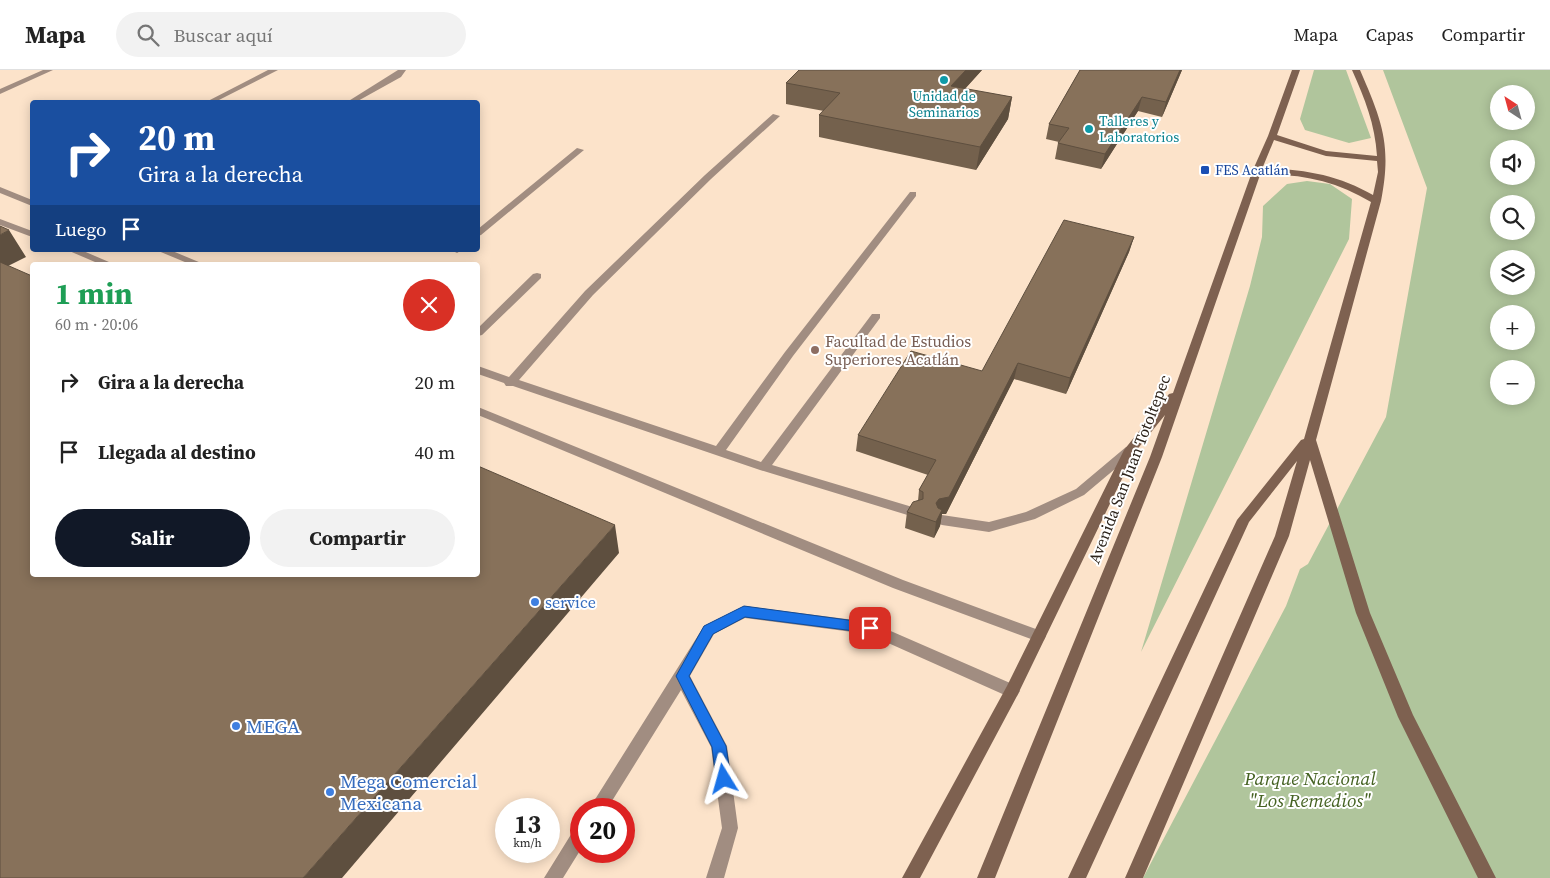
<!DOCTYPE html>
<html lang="es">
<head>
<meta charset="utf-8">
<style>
	:root { --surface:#fff; --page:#f2f2f2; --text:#222; --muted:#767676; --line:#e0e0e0; --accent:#111827 }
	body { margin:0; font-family:"Source Serif 4",serif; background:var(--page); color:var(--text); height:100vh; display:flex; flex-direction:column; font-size:19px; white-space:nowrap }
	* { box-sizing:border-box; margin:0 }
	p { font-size:16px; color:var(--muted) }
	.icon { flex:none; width:28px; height:28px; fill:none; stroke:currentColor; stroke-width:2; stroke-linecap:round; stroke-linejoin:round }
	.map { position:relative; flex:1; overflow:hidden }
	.sheet { position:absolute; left:30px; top:192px; width:450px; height:315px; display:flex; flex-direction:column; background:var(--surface); border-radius:5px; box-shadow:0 2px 12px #0003 }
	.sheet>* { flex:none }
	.banner { position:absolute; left:30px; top:30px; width:450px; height:152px; border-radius:5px; box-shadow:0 2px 12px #0003; background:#1a4fa0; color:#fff; overflow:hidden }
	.needle { width:32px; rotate:324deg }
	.controls { position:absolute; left:1490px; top:15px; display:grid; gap:10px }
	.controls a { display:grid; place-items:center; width:45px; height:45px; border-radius:50%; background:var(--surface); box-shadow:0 2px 12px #0003; font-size:25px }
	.speed { position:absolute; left:495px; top:728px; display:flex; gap:10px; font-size:25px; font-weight:700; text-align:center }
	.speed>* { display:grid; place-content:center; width:65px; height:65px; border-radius:50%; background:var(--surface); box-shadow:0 2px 12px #0003; line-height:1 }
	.speed small { font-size:12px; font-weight:400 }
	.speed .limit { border:8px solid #d22; background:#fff; color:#111 }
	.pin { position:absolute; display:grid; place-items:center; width:42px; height:42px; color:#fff; margin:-21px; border-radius:10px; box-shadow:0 2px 8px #0006 }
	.me { position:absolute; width:55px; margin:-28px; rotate:352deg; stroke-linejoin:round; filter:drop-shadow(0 0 4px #0008) }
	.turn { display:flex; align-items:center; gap:18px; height:105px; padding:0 25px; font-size:22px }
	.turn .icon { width:65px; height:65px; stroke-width:2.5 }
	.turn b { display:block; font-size:35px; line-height:42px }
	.then { display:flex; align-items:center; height:48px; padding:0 25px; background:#0003; gap:10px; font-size:19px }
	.round { display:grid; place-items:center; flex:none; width:52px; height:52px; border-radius:26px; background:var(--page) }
	.overview { display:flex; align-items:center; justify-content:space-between; height:85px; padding:0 25px }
	h1 { font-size:30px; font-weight:700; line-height:38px; color:#1e9e55 }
	.button { display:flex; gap:10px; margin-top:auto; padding:10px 25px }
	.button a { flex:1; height:58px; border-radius:30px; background:var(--accent); color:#fff; font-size:20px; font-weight:700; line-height:58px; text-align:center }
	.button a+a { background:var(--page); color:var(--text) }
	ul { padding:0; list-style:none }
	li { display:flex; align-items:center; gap:15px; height:70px; padding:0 25px }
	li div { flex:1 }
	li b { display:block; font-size:19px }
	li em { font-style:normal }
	header { display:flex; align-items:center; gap:30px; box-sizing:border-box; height:70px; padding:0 25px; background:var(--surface); border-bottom:1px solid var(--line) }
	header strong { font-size:24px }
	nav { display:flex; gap:28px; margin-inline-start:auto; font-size:18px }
	.search { width:350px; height:45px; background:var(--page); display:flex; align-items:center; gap:12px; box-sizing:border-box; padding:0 18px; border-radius:28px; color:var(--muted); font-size:19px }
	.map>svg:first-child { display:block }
</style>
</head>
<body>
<header>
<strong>Mapa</strong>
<div class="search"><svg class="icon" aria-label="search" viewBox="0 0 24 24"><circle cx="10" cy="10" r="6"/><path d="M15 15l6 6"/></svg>Buscar aquí</div>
<nav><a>Mapa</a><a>Capas</a><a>Compartir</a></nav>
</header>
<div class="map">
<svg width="1550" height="808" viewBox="0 0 1550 808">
	<rect width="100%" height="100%" fill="#fce3ca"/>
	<path fill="#b0c59c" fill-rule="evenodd" d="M1314 0H1346L1371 68 1349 73 1305 60 1300 49Z
		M1383 0H1550V808H1143L1286 536 1300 499 1308 494 1386 347 1427 118ZM1499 24H1526V51H1499ZM1499 79H1526V106H1499ZM1499 134H1526V161H1499ZM1499 189H1526V216H1499ZM1499 244H1526V271H1499ZM1499 299H1526V326H1499Z
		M1307 111 1330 114 1352 129 1349 169 1141 582 1250 216 1262 167 1263 136 1287 114Z"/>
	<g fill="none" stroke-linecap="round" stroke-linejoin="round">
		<path fill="#a18d81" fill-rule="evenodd" d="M43 0H53L0 24V19Z
			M268 0H278L215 32H206Z
			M398 0H406L401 7 356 32H347Z
			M773 44 780 46 711 109 593 225 519 310 716 376 785 282 910 122H916V126L793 286 726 380 761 392 872 244H880V248L772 395 919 439 920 442 919 445 914 447 760 400 513 316H506L504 313 478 304V296L509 307 585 221 705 105Z
			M577 78 584 80 481 165 478 166V159Z
			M0 117 32 130V136L0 123Z
			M0 149 32 161V167L0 155Z
			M67 180H81L116 195H102Z
			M156 180H170L206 195H192Z
			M451 180H462L457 183Z
			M537 203 541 204V208L482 265 478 266V258L533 204Z
			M478 337 903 510 1044 562 1046 566 1044 570 1039 572 893 518 478 345Z
			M1130 376 1136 380 1134 383 1084 425 1035 449 989 462 942 455 937 453 935 450 937 447 942 445 989 452 1026 442 1076 419 1126 377Z
			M744 536 870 552 1017 616 1020 621 1017 626 1012 628 1007 626 868 564 745 548 714 564 690 606 727 676 738 758 724 808H706L722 758 711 677 681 620 607 739H589L704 556Z
			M581 756V779L563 808H544L575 758Z"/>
		<path fill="#7e6150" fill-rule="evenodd" d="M1292 0H1300L1277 65 1326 81 1377 86C1375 54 1365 29 1352 0H1360C1382 51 1392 75 1381 131L1316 370 1370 543 1413 645 1496 808H1478L1398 647 1356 543 1310 390 1289 466 1143 808H1125L1275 466 1297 391 1249 452 1086 808H1068L1237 450 1301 370 1304 369 1371 132C1336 111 1300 103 1260 105L1162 387 995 808H977L1150 387 1165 345 1135 382 1017 626 920 808H902L1007 616 1124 380 1169 324 1173 323 1252 102 1268 66ZM1274 70 1326 86 1377 91 1378 102 1373 125C1339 105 1301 98 1262 99Z"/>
	</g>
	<path fill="#74614d" d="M799 0H982L965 19 1012 27 1008 49 976 100 819 67V45L824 41 786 34V13Z
		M1080 0H1182L1162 47 1138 41 1101 99 1055 89 1058 73 1059 72 1046 69 1049 54Z
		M1134 167 1129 182 1066 324 1014 309 946 444H942L940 456 934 468 905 458 907 442 918 431 919 420 928 405 856 381 858 365 982 301Z"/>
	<path fill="#5e4f3f" d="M966 0H982L948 37 951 16Z
		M1180 0H1182L1162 47 1166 32Z
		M1012 27 1008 49 976 100 980 77Z
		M1142 27 1138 41 1101 99 1105 84Z
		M9 160 26 187 0 200V165Z
		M1134 167 1129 182 1066 324 1070 308Z
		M1018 293 1014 309 946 444H942L940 456 934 468 936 452V433Z
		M615 455 619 483 342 808H303Z"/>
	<path fill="#87715a" stroke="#5e4f3f" d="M799 0H966L951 16 1012 27 980 77 819 45 840 23 786 13Z
		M1080 0H1180L1166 32 1142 27 1105 84 1058 73 1069 58 1049 54Z
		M1064 150 1134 167 1070 308 1018 293 949 427 939 429 936 433 938 438 942 440 936 452 907 442 913 432 923 429V422L919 420 936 390 858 365 911 281 982 301Z
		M0 156 9 160 0 165Z
		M0 192 32 206V505H478V396L615 455 303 808H0Z"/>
	<path fill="#1a73e8" stroke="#114b97" d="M744 536 870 553 877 558 870 563 745 547 713 564 689 606 726 676 731 709 729 714 724 716 718 714 716 709 712 677 676 606 704 556Z"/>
	<g fill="#0f9aa8" stroke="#fff" stroke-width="2">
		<circle cx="944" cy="10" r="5"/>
		<circle cx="1089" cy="59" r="5"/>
	</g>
	<rect fill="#1a4fb4" stroke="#fff" stroke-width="2" x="1200" y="95" width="10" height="10" rx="2.5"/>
	<circle fill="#8d6e63" stroke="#fff" stroke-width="2" cx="815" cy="280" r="5"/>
	<g fill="#3f7fe0" stroke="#fff" stroke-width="2">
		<circle cx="535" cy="532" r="5"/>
		<circle cx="236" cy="656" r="5"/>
		<circle cx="330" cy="722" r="5"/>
	</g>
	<g text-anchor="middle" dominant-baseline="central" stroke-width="4" stroke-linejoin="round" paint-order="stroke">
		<g font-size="14" fill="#0d838f" stroke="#fff">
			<text x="944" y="26">Unidad de<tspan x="944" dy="16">Seminarios</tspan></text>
			<text x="1099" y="51" text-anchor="start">Talleres y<tspan x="1099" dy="16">Laboratorios</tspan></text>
		</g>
		<g font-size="14" fill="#164399" stroke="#fff" text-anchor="start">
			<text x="1215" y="100">FES Acatlán</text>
		</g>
		<g font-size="16" fill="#785e54" stroke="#fff" text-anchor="start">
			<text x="825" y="271">Facultad de Estudios<tspan x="825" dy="18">Superiores Acatlán</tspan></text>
		</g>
		<g font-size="16" fill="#2d241b" stroke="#fff">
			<text transform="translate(1129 399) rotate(-69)">Avenida San Juan Totoltepec</text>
		</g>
		<g font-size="16" fill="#366cbe" stroke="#fff" text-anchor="start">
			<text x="545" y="532">service</text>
		</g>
		<g font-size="19" fill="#366cbe" stroke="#fff" text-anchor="start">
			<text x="246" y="656">MEGA</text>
			<text x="340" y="711">Mega Comercial<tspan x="340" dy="22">Mexicana</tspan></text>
		</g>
		<g font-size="19" font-style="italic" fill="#456222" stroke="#fff">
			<text x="1310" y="708">Parque Nacional<tspan x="1310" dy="22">"Los Remedios"</tspan></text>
		</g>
	</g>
</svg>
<div class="controls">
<a><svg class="needle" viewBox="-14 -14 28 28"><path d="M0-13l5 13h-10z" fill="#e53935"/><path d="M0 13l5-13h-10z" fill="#767676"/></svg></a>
<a><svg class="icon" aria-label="sound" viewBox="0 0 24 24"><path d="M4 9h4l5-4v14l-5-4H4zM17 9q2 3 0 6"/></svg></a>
<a><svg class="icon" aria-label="search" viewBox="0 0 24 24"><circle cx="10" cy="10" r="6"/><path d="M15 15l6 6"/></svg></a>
<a><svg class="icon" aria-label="layers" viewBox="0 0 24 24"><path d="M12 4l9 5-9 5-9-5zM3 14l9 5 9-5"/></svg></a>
<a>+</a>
<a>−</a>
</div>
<div class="speed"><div>13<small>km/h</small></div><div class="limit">20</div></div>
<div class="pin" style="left:870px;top:558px;background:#d93025"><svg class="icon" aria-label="arrive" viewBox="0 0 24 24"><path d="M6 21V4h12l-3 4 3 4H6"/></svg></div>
<svg class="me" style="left:724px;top:709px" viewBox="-20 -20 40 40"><path d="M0-17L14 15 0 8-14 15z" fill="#1a73e8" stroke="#fff" stroke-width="4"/></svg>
<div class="banner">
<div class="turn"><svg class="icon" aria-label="right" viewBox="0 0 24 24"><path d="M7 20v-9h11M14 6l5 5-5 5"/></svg><div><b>20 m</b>Gira a la derecha</div></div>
<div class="then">Luego<svg class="icon" aria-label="arrive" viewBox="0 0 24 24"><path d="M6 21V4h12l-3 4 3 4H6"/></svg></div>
</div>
<section class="sheet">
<div class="overview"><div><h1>1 min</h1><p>60 m · 20:06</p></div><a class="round" style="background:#d93025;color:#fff"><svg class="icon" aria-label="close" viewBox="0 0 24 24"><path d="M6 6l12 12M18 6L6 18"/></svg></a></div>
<ul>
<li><svg class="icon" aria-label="right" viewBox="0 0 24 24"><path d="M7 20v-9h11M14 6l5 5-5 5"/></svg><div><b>Gira a la derecha</b></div><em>20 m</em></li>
<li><svg class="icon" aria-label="arrive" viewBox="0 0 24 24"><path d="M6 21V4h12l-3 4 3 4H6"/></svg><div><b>Llegada al destino</b></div><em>40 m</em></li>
</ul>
<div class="button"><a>Salir</a><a>Compartir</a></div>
</section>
</div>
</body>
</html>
